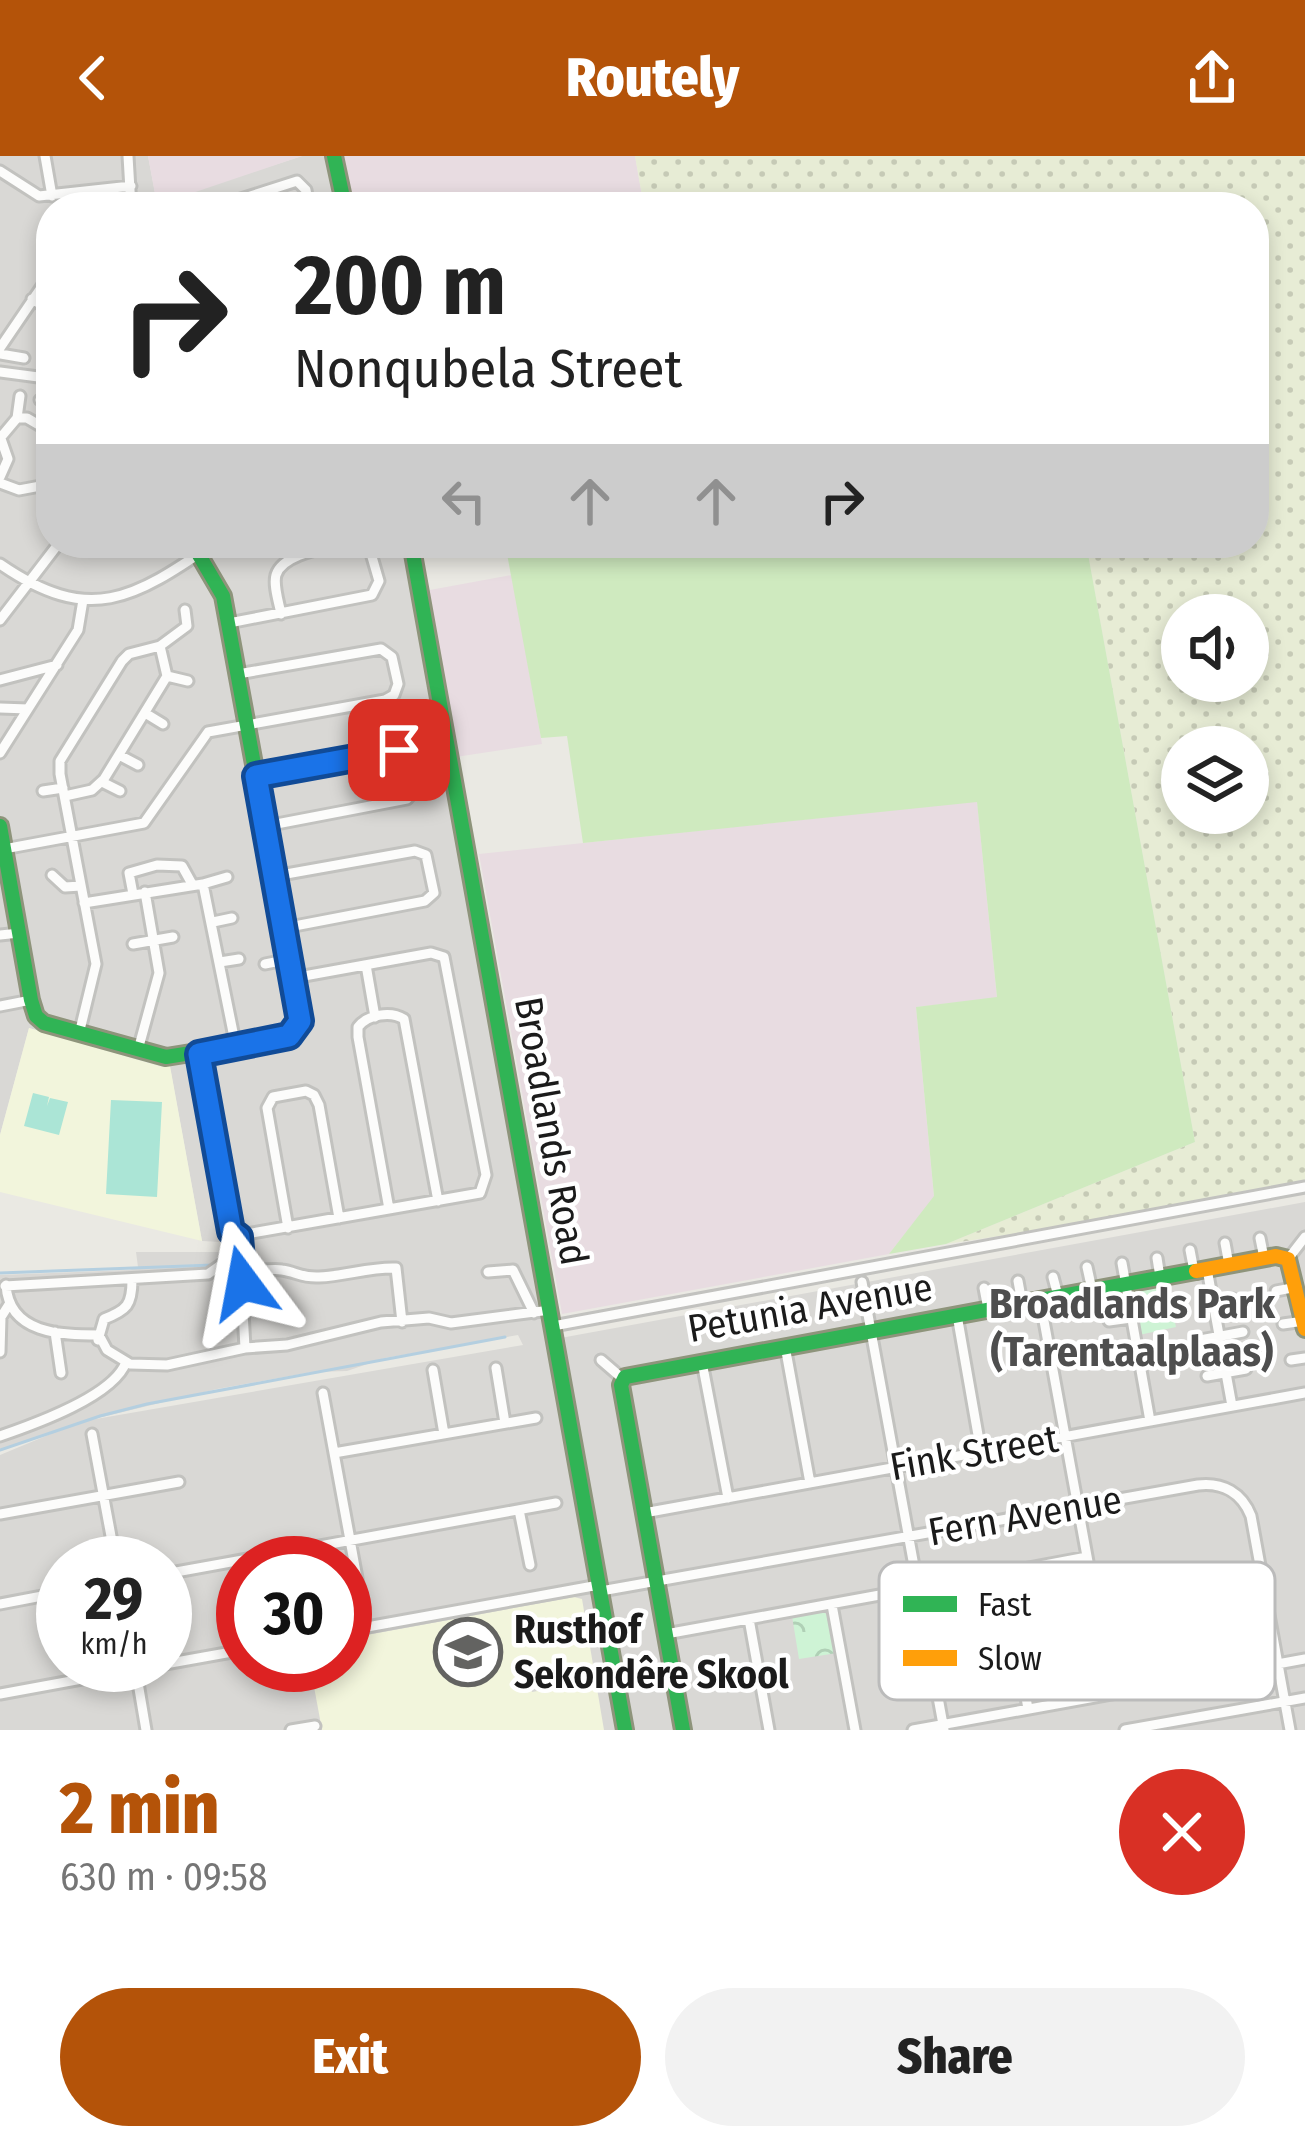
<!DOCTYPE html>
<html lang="en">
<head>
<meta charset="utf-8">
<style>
	:root { --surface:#fff; --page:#f2f2f2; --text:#222; --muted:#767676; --accent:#b45309 }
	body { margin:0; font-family:"Fira Sans Condensed",sans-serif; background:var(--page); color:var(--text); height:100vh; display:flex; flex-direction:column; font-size:45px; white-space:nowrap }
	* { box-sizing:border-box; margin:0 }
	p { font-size:39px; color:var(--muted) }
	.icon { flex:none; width:66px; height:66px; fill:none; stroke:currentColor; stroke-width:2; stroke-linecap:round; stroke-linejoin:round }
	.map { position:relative; height:1574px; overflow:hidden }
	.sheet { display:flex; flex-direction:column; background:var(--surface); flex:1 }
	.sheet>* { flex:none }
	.guide { position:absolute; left:36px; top:36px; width:1233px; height:366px; border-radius:48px; box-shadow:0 6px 18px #0003; background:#fff; color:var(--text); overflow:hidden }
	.controls { position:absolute; left:1161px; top:438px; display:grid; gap:24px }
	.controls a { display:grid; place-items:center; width:108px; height:108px; border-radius:50%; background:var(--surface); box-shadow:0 6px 18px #0003; font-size:60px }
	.speed { position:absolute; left:36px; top:1380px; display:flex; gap:24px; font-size:60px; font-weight:700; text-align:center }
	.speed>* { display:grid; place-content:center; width:156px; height:156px; border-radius:50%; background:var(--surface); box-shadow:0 6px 18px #0003; line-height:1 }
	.speed small { font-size:30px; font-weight:400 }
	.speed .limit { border:18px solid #d22; background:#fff; color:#111 }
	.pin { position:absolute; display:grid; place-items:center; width:102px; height:102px; color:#fff; margin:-51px; border-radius:24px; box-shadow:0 6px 18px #0006 }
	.me { position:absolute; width:132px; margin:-66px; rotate:347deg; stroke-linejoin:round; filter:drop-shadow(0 0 9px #0008) }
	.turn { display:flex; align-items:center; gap:42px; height:252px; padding:0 60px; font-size:54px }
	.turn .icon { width:156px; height:156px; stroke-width:2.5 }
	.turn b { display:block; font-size:84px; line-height:102px }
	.lanes { display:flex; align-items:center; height:114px; padding:0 60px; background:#0003; justify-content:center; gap:60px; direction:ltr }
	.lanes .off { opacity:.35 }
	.round { display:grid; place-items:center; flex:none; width:126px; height:126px; border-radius:63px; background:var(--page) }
	.summary { display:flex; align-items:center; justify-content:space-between; height:204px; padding:0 60px }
	h1 { font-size:72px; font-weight:800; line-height:90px; color:var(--accent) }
	.action { display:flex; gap:24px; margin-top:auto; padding:24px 60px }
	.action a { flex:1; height:138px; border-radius:72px; background:var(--accent); color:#fff; font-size:48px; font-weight:800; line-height:138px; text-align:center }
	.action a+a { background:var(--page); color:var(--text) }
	header { display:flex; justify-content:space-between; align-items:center; height:156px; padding:0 60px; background:var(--accent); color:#fff; font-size:54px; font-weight:800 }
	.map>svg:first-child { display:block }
</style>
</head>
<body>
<header><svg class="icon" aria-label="back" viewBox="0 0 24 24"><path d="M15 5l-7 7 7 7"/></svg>Routely<svg class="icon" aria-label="share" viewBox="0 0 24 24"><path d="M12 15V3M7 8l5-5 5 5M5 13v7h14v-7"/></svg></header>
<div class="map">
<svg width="1305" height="1574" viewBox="0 0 1305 1574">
	<defs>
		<pattern id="farmland-dots" width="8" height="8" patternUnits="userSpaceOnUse" patternTransform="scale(3)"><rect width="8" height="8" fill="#e7ecd5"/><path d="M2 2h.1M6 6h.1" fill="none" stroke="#c6cab6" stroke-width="1.8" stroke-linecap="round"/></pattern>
		<pattern id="park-crowns" width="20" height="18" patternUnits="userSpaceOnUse" patternTransform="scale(3)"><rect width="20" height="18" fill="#cef3d5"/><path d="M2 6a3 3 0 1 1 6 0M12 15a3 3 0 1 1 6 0" fill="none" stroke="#b0d0b6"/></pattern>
	</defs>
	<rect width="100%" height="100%" fill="#eae9e3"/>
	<path fill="#d9d8d5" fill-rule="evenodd" d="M0 0H148L157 47 302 0H333L345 51H51V387H410L555 1183 1305 1046V1574H0V1299L53 1277 0 1294V1119L129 1114 138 1111 136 1096H239V1087L202 1085 170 911 29 872 0 979ZM518 1179 523 1189 90 1264 217 1233 312 1216 347 1215 385 1202ZM63 1407H165V1509H63ZM243 1407H345V1509H243Z"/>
	<path fill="#e8dce1" d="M148 0H302L157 49Z
		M333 0H635L644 51H345Z
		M512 419 542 588 449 602 419 436Z
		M977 645 997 842 916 851 934 1041 889 1098 562 1158 479 698Z"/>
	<path fill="#f2f5dc" d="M29 872 162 911 170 910 202 1085 0 1036V979Z
		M574 1441 582 1443 604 1574H322L310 1509H345V1483Z"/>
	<path fill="url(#farmland-dots)" fill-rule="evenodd" d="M635 0H1305V1035L946 1088 1195 986 1086 387H1254V51H644ZM1182 459H1248V525H1182ZM1182 591H1248V657H1182Z"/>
	<path fill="#cfeabf" d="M505 387H1086L1195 986 946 1088 889 1098 934 1040 916 851 997 841 977 646 583 687 567 580 541 582Z"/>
	<path fill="url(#park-crowns)" d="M1166 1126 1176 1171 1139 1179 1131 1136 1134 1132Z
		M821 1454 830 1461 837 1497 799 1503 792 1460Z"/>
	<path fill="#abe5d6" d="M33 937 49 941 47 950 50 942 68 946 59 979 24 970Z
		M111 944 162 946 157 1041 106 1038Z"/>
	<path fill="#d8d8d5" d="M581 1507 584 1527 532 1536 531 1531 525 1532 523 1523 529 1522V1517Z"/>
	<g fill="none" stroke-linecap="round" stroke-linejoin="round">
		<path stroke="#b4cfe0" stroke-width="3" d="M0 1117 213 1109
			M0 1294 100 1260 147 1248 505 1181"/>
		<g stroke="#c2c2bf" stroke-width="15">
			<path id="street" d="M45 0 52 40
				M128 0 131 51
				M0 15 39 40 131 30
				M216 51 297 25 306 34 309 51
				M32 143 51 155
				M0 192 51 117
				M0 198 24 202
				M0 216 46 222
				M40 244 51 245
				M17 262 20 240
				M0 280 8 303 0 321
				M1 281 17 262H27L51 276
				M0 327 19 334 51 328
				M0 408C90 470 133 443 215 387
				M281 458C279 447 273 429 276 419 283 397 327 392 346 387
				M0 464 59 387
				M229 467 372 439 379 425 368 387
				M160 490 187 470 185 454
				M167 520 188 525
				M0 524 57 509
				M0 552 28 553
				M145 557 163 568
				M0 597 78 474 83 444
				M119 599 138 609
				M256 620 393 593 407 598 415 634 407 643 266 670
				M102 626 120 635
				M43 635 63 632
				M65 640 92 634 104 623 167 520 160 490 129 498 122 505 60 605V618L96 808 79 878
				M4 693 144 667 208 576 385 544 394 539 398 528 392 501 381 493 238 518
				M52 719 65 731 81 730
				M275 720 415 695 426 699 434 737 425 745 284 772
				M203 728 227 721
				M133 738 129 717 157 709 182 710 192 728
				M84 747 203 728 236 891
				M213 766 232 762
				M0 779 19 777
				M133 788 173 781
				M220 806 239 803
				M265 808 290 803
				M366 809 375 861
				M0 850 31 844
				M138 894 159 817 145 736
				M199 898 231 1075 235 1080 480 1037 486 1019 444 801 431 797 293 822
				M389 1053 358 881V871C368 858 391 855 404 863L438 1045
				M288 1072 267 952 273 941 306 935 314 939 319 949 339 1062
				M239 1081 245 1192
				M1260 1082 1264 1102
				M1225 1087 1229 1109
				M1190 1094 1194 1115
				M1157 1102 1160 1121
				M1288 1103 1305 1081
				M1122 1107 1150 1265
				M1087 1111 1092 1134
				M1207 1113 1232 1250
				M243 1116C255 1116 270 1112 282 1114 296 1116 302 1122 319 1121 346 1120 369 1111 396 1112L402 1166
				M488 1116 513 1114 534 1157
				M1053 1121 1058 1140
				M1018 1125 1022 1147
				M862 1126 944 1574
				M6 1129C9 1178 61 1179 99 1179L107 1194 130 1208 167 1209 245 1192 287 1189 381 1166 429 1162 451 1167 550 1154
				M5 1130 208 1118 225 1106 235 1080
				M984 1132 988 1153
				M1276 1135 1297 1131
				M1040 1143 1112 1537
				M1213 1147 1233 1143
				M957 1159 981 1296
				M1109 1165 1131 1162
				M1283 1168 1304 1165
				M553 1170 1305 1031
				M55 1176 61 1217
				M98 1184 104 1163C127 1154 132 1149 132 1124
				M1200 1184 1243 1176
				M785 1190 810 1327
				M0 1196 1 1161 10 1147
				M601 1204 623 1223
				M1291 1204 1305 1202
				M702 1206 728 1342
				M496 1212 505 1267
				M433 1214 444 1278
				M1207 1220 1246 1213
				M323 1237 366 1471
				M92 1278 116 1407
				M0 1280C35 1268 114 1240 126 1206
				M334 1297 536 1262
				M519 1354 530 1409
				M644 1357 1305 1237
				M0 1358 179 1326
				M165 1418 556 1347
				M1093 1430 1176 1414 1188 1416 1209 1520
				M601 1435 1198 1329C1223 1326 1242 1337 1251 1360L1290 1574
				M0 1448 63 1436
				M832 1449 855 1574
				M749 1463 769 1574
				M345 1475 599 1429
				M666 1478 918 1432
				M165 1508 243 1494
				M135 1509 146 1574
				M0 1538 158 1509
				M1028 1553 1006 1424 1013 1415 1087 1401
				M291 1574 315 1570
				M913 1574 1305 1503
				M1125 1574 1305 1542"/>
		</g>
		<g stroke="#8e947b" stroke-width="20">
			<path id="fast" d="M334 0 345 51
				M411 387 625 1574
				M0 670 31 844 36 860 44 867 166 901 284 882 296 875 300 858 223 440 199 399
				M683 1574 621 1229 625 1221 1196 1115"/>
		</g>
		<g stroke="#8e947b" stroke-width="20">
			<path id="slow" d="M1196 1115 1276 1100 1288 1103 1305 1173"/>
		</g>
		<use href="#street" stroke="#fcfcfb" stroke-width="9"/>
		<use href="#fast" stroke="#30b455" stroke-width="14"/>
		<use href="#slow" stroke="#ff9f0a" stroke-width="14"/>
	</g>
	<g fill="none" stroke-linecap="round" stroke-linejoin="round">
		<g stroke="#114b97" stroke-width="30">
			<path id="route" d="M243 1127 239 1081 231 1075 199 898 289 880 300 865 256 620 399 594"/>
		</g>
		<use href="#route" stroke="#1a73e8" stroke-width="21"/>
	</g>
	<defs>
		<g id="school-ring" transform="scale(3.45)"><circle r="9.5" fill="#fff" stroke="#636361" stroke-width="1.5"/><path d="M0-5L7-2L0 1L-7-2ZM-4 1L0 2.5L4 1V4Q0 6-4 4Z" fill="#636361"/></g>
	</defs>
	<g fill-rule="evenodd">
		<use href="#school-ring" x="468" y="1496"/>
	</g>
	<g text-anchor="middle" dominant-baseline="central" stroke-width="9" stroke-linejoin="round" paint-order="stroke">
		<g font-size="39" fill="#1b1b1b" stroke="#fff">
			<text transform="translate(551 975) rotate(80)">Broadlands Road</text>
			<text transform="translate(810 1152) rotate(-10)">Petunia Avenue</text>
			<text transform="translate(974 1297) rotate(-10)">Fink Street</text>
			<text transform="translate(1025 1360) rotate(-10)">Fern Avenue</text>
		</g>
		<g font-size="39" font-weight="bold" fill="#1b1b1b" stroke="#fff" text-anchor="start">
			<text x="514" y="1474">Rusthof<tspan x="514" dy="45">Sekondêre Skool</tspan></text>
		</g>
		<g font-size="42" font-weight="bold" fill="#4e4e4e" stroke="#fff">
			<text x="1132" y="1148">Broadlands Park<tspan x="1132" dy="48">(Tarentaalplaas)</tspan></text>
		</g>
	</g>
	<rect x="879" y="1406" width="396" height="138" rx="18" fill="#fff" stroke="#bbb" stroke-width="3"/>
	<rect x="903" y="1440" width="54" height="16" fill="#30b455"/>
	<rect x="903" y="1494" width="54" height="16" fill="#ff9f0a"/>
	<g font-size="33" fill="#1b1b1b">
		<text x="978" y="1460">Fast</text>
		<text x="978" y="1514">Slow</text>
	</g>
</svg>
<div class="controls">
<a><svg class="icon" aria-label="sound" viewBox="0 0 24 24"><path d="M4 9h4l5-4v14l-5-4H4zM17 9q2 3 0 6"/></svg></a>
<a><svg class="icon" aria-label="layers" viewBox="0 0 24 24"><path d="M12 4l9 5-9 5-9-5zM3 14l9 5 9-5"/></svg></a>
</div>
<div class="speed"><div>29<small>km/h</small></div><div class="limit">30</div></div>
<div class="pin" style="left:399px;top:594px;background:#d93025"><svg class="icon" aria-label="arrive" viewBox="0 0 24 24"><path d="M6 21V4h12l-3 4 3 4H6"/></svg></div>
<svg class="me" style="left:243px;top:1127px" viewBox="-20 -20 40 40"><path d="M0-17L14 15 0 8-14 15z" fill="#1a73e8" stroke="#fff" stroke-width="4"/></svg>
<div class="guide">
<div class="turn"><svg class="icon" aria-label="right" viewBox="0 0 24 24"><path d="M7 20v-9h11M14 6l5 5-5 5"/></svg><div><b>200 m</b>Nonqubela Street</div></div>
<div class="lanes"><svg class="icon off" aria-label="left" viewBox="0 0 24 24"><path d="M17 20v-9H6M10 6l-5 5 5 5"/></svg><svg class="icon off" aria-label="ahead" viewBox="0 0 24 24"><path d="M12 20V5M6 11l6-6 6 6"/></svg><svg class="icon off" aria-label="ahead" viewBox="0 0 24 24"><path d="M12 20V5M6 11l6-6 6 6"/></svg><svg class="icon" aria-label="right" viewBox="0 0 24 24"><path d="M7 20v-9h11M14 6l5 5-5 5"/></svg></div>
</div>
</div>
<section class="sheet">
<div class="summary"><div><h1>2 min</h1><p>630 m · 09:58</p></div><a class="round" style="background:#d93025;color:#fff"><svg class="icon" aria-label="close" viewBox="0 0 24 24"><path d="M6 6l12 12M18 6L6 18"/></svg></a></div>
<div class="action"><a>Exit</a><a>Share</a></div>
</section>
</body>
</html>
